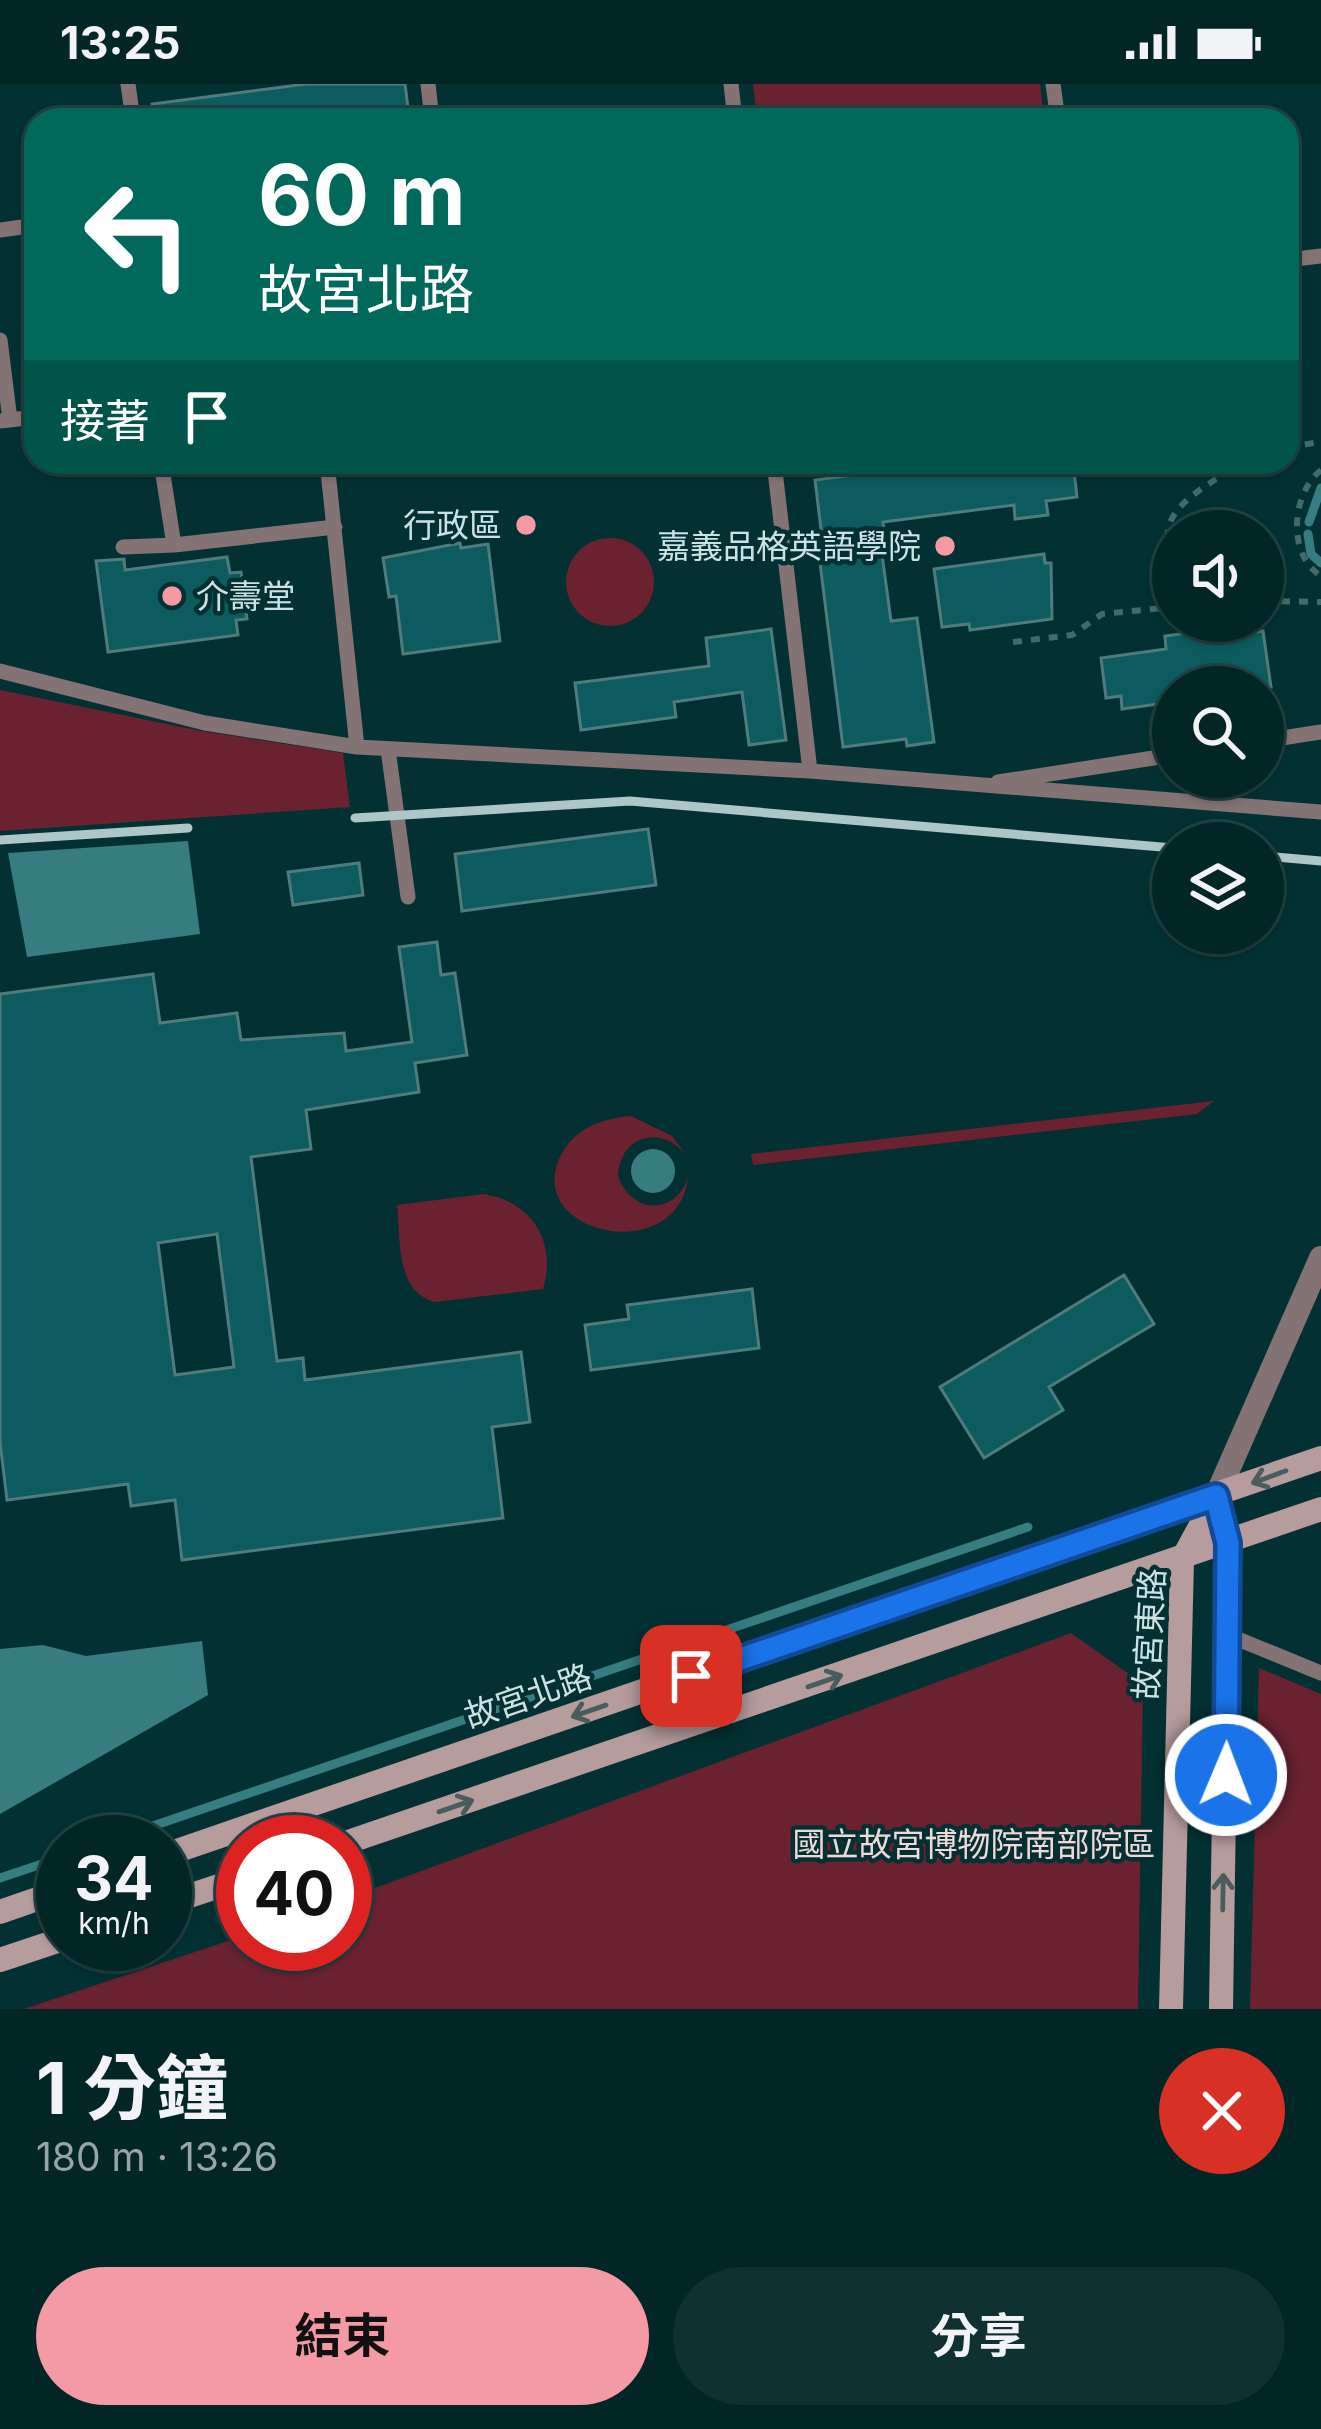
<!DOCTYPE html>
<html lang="zh-TW">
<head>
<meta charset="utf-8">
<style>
	:root { --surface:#022526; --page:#103132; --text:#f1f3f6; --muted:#96a5a7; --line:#234243; --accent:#f49aa4 }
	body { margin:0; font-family:Inter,"Noto Sans TC",sans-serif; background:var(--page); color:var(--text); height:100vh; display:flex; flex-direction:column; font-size:45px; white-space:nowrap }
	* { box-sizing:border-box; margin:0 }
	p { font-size:39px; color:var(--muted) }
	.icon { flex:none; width:66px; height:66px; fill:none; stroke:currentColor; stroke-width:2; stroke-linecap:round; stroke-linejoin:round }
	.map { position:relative; height:1925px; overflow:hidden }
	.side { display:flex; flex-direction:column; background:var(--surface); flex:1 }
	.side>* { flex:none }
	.hud { position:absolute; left:24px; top:24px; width:1275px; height:366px; border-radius:36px; box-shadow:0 3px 9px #0004,0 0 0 3px var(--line); background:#00695c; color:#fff; overflow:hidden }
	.buttons { position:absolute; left:1152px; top:426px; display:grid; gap:24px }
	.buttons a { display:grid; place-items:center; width:132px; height:132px; border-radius:50%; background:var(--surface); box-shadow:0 3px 9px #0004,0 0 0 3px var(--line); font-size:60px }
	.speed { position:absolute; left:36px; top:1731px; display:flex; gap:24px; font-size:60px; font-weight:700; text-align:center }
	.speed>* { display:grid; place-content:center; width:156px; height:156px; border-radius:50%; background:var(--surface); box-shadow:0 3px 9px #0004,0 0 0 3px var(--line); line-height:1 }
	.speed small { font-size:30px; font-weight:400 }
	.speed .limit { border:18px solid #d22; background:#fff; color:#111 }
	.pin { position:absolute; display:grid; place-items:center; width:102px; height:102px; color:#fff; margin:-51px; border-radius:24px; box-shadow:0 6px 18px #0006 }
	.me { position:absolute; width:132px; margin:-66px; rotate:1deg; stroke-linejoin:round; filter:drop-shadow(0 0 9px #0008) }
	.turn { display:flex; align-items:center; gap:42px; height:252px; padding:0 36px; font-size:54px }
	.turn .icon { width:156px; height:156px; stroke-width:2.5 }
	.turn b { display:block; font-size:84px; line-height:102px }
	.then { display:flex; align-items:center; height:114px; padding:0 36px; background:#0003; gap:24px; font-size:45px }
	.round { display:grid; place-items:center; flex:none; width:126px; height:126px; border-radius:63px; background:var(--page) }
	.headline { display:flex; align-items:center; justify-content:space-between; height:204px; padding:0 36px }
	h1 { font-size:72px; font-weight:700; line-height:90px }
	.cta { display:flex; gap:24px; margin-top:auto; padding:24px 36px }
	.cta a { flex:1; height:138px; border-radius:72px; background:var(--accent); color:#111; font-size:48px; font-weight:700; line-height:138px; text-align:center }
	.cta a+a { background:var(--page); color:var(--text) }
	.status { display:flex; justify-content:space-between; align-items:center; height:84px; padding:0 60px; background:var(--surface); direction:ltr }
	.status svg { height:33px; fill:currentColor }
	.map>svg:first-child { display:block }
</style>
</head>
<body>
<div class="status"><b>13:25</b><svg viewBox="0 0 49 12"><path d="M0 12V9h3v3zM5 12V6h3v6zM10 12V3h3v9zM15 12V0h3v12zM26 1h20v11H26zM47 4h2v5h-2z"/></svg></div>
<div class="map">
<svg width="1321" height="1925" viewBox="0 0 1321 1925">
	<rect width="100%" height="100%" fill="#033133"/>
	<path fill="#6b2230" d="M753 0H1040L1044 36H757Z
		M566 498a44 44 0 1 1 88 0a44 44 0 1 1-88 0Z
		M0 606 201 647 343 669 350 723 0 747Z
		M1214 1017 1197 1030 753 1081 751 1070Z
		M631 1032 672 1052 686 1071C661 1040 620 1051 618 1092 631 1130 674 1132 688 1094 677 1184 521 1150 561 1071 576 1043 601 1035 631 1032Z
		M484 1110C532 1118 557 1157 543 1205L434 1218C395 1206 401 1156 397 1121Z
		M1071 1549 1143 1600 1138 1925H24L243 1852V1860H345V1815Z
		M1259 1584 1321 1610V1925H1250Z"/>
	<path fill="#367c80" d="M188 757 200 850 27 873 8 769Z
		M631 1087a22 22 0 1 1 44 0a22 22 0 1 1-44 0Z
		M202 1557 208 1611 0 1730V1565L43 1561 86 1572Z"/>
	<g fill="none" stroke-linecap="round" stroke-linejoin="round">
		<path stroke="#367c80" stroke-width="9" d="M1309 438 1321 404
			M1308 450 1311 470 1321 479
			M106 1758 1028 1443
			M0 1794 63 1773"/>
	</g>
	<path fill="#0c5c5f" stroke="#507a7c" stroke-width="3" fill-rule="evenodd" d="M306 0H405L408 24 317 36H153L152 20Z
		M954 378H1073L1077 413 1046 417 1048 431 1015 435 1014 421 883 438 886 462 881 463 891 537 917 534 934 658 907 662 906 655 843 663 819 471 824 470 815 396Z
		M460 459 461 464 488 460 500 557 403 570 396 512 389 513 383 474Z
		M1044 470 1045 479H1051L1052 535 970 546 969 540 942 543 934 485Z
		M227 473 230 489 241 488 247 535 236 536 238 551 108 568 96 477 124 475 125 486Z
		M771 545 786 656 749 661 742 608 674 618 676 633 581 646 575 599 709 582 706 554Z
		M1263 547 1271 603H1173V618L1122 625 1121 612 1106 614 1101 574 1166 565 1165 552 1195 548 1197 555Z
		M648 745 656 801 462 827 455 770Z
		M359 779 363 811 293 821 288 788Z
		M437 858 441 891 455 889 467 971 415 979 419 1008 306 1026 311 1065 251 1073 277 1277 303 1274 305 1296 521 1268 530 1338 492 1343 503 1434 182 1476 175 1416 131 1422 128 1400 7 1416 0 1358V910L153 890 160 939 237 929 241 956 344 949 346 967 412 958 399 863ZM217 1150 234 1283 175 1291 158 1159Z
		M1124 1191 1154 1240 1049 1303 1063 1326 984 1374 940 1303Z
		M752 1205 759 1264 591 1286 585 1241 629 1235 627 1221Z"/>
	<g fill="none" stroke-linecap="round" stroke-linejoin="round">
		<path stroke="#436a6b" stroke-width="6" stroke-dasharray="9 9" stroke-linecap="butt" d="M1287 363 1321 358
			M1154 378H1156
			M1321 386C1291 410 1287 471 1321 492
			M1173 472C1150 429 1204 404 1235 383V378
			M1263 517 1321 518
			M1013 558 1072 551 1102 530 1173 523"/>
		<path stroke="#847374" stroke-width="15" d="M128 0 133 36
			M428 0 432 36
			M731 0 735 36
			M1053 0 1058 36
			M0 146 36 141
			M1287 176 1321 172
			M0 256 10 336
			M0 337 36 333
			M161 378 174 461 335 443
			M327 378 357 663
			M774 378 810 687
			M123 463 174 461
			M0 587 205 639 357 663 810 687 1321 728
			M1263 657 1321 648
			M388 665 408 813
			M998 698 1173 671
			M1228 1551 1321 1589"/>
		<path stroke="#847374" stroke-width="24" d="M1216 1413 1321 1174"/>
		<path stroke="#b79c9e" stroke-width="24" d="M1216 1413 1228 1459 1221 1925
			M345 1759 1321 1425
			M165 1771 1321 1374
			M165 1820 243 1794
			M0 1828 63 1806
			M0 1876 63 1855
			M1171 1925 1182 1476 1216 1413"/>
		<path stroke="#adc6c7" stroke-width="9" d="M355 734 630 717 1173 764
			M0 756 188 744
			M1263 772 1321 777"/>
	</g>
	<defs><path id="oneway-shaft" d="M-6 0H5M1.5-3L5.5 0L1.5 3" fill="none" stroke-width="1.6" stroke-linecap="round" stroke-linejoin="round" transform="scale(3)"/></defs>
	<g stroke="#4b5c5e">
		<use href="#oneway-shaft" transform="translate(1269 1393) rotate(160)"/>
		<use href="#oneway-shaft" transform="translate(825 1597) rotate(-19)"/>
		<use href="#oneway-shaft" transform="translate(589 1627) rotate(161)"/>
		<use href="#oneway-shaft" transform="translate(456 1722) rotate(-19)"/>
		<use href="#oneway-shaft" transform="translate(1223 1808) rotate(-89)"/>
	</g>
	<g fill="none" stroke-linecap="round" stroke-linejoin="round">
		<g stroke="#114b97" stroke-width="30">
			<path id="route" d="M691 1592 1216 1412 1228 1459 1226 1691"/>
		</g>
		<use href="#route" stroke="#1a73e8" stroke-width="21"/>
	</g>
	<g fill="#f49aa4" stroke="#033133" stroke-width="4.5">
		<circle cx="526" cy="441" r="12"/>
		<circle cx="945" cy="462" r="12"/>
		<circle cx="172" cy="512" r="12"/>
	</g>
	<g text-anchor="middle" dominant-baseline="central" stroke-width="9" stroke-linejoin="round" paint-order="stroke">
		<g font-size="33" fill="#cbe1e2" stroke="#033133" text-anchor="end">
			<text x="502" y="441">行政區</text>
			<text x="921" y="462">嘉義品格英語學院</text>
			<text x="196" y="512" text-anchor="start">介壽堂</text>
		</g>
		<g font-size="33" fill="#cbe1e2" stroke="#033133">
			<text transform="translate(1149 1550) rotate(-87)">故宮東路</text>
			<text transform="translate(528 1612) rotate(-19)">故宮北路</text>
		</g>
		<g font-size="33" fill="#f2d8d9" stroke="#033133">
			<text x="974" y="1760">國立故宮博物院南部院區</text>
		</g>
	</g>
</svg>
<div class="buttons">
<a><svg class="icon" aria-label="sound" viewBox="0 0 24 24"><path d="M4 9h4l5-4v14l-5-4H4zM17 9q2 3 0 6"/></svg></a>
<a><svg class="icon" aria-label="search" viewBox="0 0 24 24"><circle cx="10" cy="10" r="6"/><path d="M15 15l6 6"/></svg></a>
<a><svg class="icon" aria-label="layers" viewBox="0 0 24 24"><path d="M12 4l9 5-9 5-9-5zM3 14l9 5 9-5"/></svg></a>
</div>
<div class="speed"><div>34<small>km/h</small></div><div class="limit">40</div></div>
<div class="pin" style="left:691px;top:1592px;background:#d93025"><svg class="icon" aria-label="arrive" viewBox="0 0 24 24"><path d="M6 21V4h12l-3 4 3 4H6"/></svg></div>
<svg class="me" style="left:1226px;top:1691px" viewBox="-20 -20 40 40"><circle r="17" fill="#1a73e8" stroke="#fff" stroke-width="3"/><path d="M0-11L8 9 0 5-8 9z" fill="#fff"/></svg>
<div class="hud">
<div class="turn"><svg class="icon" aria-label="left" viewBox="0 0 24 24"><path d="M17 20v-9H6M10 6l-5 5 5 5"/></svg><div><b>60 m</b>故宮北路</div></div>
<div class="then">接著<svg class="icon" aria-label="arrive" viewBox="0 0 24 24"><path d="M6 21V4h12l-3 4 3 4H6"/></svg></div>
</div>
</div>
<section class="side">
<div class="headline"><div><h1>1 分鐘</h1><p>180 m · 13:26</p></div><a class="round" style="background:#d93025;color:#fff"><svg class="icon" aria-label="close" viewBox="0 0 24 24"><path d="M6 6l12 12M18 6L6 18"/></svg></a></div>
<div class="cta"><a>結束</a><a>分享</a></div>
</section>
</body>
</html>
